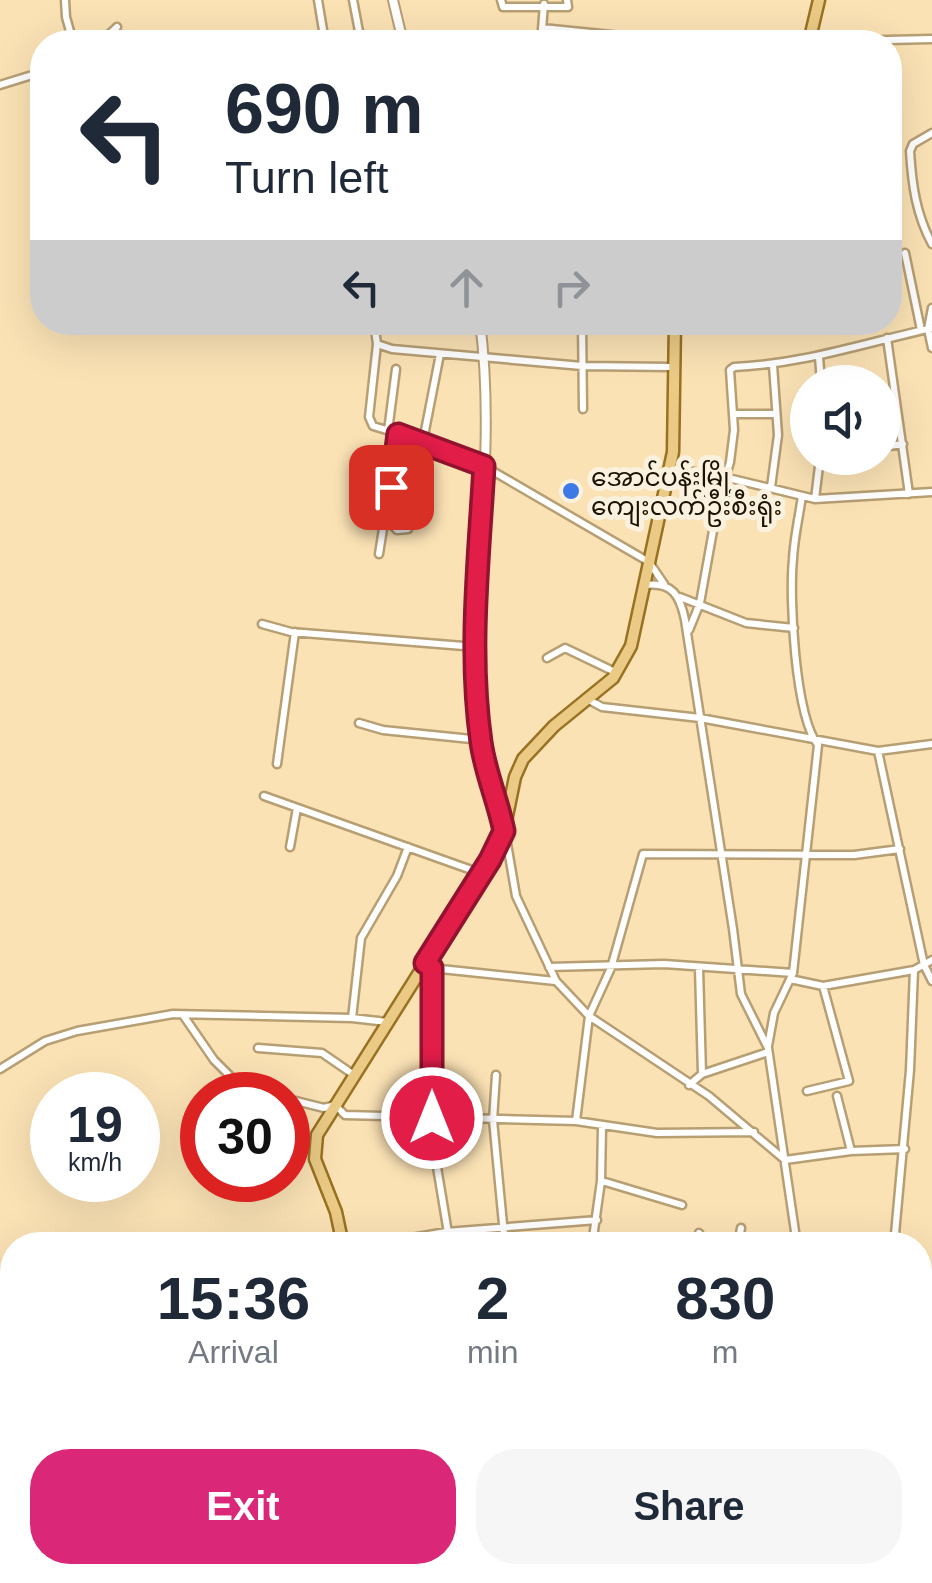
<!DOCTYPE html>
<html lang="en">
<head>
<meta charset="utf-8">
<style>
	:root { --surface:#fff; --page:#f6f6f7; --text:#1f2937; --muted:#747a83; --accent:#db2777 }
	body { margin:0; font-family:Helvetica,"Noto Sans Myanmar",sans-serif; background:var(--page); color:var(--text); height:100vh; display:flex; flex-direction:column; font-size:38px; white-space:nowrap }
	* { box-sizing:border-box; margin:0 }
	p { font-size:32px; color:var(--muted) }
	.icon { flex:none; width:55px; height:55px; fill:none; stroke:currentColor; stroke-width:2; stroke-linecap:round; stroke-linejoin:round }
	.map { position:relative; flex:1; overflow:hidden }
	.details { position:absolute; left:0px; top:1232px; width:932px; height:352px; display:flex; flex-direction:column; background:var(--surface); border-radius:40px 40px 0 0; box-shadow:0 10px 40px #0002 }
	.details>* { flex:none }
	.banner { position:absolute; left:30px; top:30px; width:872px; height:305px; border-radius:40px; box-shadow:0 10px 40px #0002; background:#fff; color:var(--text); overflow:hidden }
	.fabs { position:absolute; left:790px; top:365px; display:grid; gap:20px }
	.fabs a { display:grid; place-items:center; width:110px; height:110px; border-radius:50%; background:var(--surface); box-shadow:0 10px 40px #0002; font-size:50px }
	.speed { position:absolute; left:30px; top:1072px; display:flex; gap:20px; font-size:50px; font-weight:700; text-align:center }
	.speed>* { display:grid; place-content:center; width:130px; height:130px; border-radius:50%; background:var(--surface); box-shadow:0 10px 40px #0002; line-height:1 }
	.speed small { font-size:25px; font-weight:400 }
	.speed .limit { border:15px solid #d22; background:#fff; color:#111 }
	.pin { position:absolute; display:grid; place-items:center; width:85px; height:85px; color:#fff; margin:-42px; border-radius:20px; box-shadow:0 5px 15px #0006 }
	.me { position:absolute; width:110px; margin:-55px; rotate:0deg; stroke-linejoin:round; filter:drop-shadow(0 0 8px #0008) }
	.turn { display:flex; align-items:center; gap:35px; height:210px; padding:0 30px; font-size:45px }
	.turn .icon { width:130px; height:130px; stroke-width:2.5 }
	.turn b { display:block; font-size:70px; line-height:85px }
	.lanes { display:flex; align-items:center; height:95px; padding:0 30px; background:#0003; justify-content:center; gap:50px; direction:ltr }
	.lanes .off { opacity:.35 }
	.eta { display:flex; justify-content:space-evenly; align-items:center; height:170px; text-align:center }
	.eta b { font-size:60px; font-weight:700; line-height:70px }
	.action { display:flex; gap:20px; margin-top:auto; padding:20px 30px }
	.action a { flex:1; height:115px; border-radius:40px; background:var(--accent); color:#fff; font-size:40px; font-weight:700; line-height:115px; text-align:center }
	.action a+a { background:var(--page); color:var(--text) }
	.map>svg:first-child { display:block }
</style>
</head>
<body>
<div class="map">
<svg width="932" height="1583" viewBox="0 0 932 1583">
	<rect width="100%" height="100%" fill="#fbe2b5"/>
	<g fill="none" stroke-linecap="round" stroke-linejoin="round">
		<g stroke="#b79f74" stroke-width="11">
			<path id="minor" d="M65 0 66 17 73 42
				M318 0 325 42
				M353 0 361 42
				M501 0 503 7H568L567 0
				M542 28 621 36
				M811 37 842 41 932 39
				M101 42 117 27
				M541 42 544 4
				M0 85 42 72
				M932 133 913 144 910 151C912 185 916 214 932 244
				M905 253 921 330
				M932 308 928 329 932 348
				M374 322 377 344 392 349 582 366 672 367
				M582 322 583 409
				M887 338 909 494
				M377 344 369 417 373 426 423 441 484 466 649 562 664 584
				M819 357 821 382
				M733 414H776
				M388 431 396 369
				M423 441 440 354
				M882 447 903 444
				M670 468 724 477 815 499 932 492
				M771 487 778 435 773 365
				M815 499 820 458
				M387 519 397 530 408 529 419 439
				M379 554 398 434
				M646 585C673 582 680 596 685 620L733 929 741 994 768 1048 797 1245
				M680 597 746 623 794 628
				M262 624 291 632 476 647
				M689 630 700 603 718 503 730 462 734 430 730 370 734 367C803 364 865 343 932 328
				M547 658 565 648 615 672
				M589 700 602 707 700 718 878 751 932 744
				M359 723 383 730 481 740
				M878 751 924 965 932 981
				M277 764 295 632
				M264 796 480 873
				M505 832 516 896 556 981 589 1016 709 1096 785 1160 851 1151 905 1149
				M290 847 297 808
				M425 963 431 968 433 1143 450 1245
				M549 967 664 964 793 973
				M431 968 555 981
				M699 968 702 1074
				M790 979 823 986 914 970 932 960
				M183 1015 214 1060 243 1089 269 1095
				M352 1018 361 938 397 876 408 847
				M768 1046 774 1013 793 973 818 745C795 716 789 598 793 559 794 538 799 517 802 496
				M258 1048 322 1053 354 1075
				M0 1069 45 1041 77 1031 173 1014 352 1018 387 1022
				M496 1075 493 1120 505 1245
				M689 1085 702 1074 768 1052
				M807 1091 849 1081 823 986
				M837 1096 851 1151
				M288 1099 324 1108 335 1105 345 1115 576 1121 657 1133 754 1132
				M576 1121 589 1016 611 968 643 854 854 855 900 849
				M602 1181 682 1205
				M371 1245 446 1232 597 1220
				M592 1245 601 1181 602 1126
				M696 1245 699 1233
				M738 1245 741 1228
				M894 1245 910 1070 914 970
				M920 1311 932 1310
				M920 1450 932 1447
				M0 1455 12 1478
				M920 1483 932 1524
				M0 1499 12 1495
				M0 1541 12 1567
				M15 1572 20 1583
				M58 1572 63 1583
				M761 1572 763 1583
				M810 1572V1583
				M878 1572 882 1583
				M452 1583 471 1572"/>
		</g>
		<g stroke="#b79f74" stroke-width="12">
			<path id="tertiary" d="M393 0 403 42
				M480 322C498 460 467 599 480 737 483 767 497 797 503 826"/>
		</g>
		<g stroke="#987223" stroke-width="15">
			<path id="primary" d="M809 42 819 0
				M343 1245 336 1212 315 1159 317 1135 490 860 504 831 515 777 523 759 554 726 613 678 631 646 673 452 675 322
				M484 1572 493 1583"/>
		</g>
		<use href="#minor" stroke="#fff" stroke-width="6"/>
		<use href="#tertiary" stroke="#fff" stroke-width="8"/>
		<use href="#primary" stroke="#eaca85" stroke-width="10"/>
	</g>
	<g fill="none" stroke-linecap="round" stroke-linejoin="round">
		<g stroke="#92132f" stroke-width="25">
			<path id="route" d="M391 487 398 434 484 466C479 557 468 651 481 742 485 772 498 801 504 831L490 860 425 963 432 968V1118"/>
		</g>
		<use href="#route" stroke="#e11d48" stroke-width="18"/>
	</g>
	<circle fill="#3e79e8" stroke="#fbf1df" stroke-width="4" cx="571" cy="491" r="10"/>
	<g text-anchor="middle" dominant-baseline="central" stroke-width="10" stroke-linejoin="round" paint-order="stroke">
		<g font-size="25" fill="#1b1203" stroke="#fbf1df" text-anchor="start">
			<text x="591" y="477">အောင်ပန်းမြို့<tspan x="591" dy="29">ကျေးလက်ဦးစီးရုံး</tspan></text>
		</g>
	</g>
</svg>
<div class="fabs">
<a><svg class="icon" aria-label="sound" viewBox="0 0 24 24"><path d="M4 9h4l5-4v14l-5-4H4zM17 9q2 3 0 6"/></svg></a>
</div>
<div class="speed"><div>19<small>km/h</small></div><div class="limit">30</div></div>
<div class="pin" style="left:391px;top:487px;background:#d93025"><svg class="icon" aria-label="arrive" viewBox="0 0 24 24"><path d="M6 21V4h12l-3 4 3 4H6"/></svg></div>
<svg class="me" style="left:432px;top:1118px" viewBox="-20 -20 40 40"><circle r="17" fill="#e11d48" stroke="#fff" stroke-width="3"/><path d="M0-11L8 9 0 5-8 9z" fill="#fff"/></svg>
<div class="banner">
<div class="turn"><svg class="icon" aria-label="left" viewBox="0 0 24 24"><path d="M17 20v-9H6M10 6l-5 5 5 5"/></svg><div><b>690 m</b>Turn left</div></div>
<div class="lanes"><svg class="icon" aria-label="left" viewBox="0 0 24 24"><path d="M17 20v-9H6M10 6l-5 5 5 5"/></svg><svg class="icon off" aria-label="ahead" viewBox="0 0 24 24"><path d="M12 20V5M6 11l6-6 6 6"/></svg><svg class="icon off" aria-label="right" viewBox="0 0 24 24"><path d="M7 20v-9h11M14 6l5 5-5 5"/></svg></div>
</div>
<section class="details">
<div class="eta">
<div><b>15:36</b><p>Arrival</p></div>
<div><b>2</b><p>min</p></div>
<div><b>830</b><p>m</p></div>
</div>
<div class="action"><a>Exit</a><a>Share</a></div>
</section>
</div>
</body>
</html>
